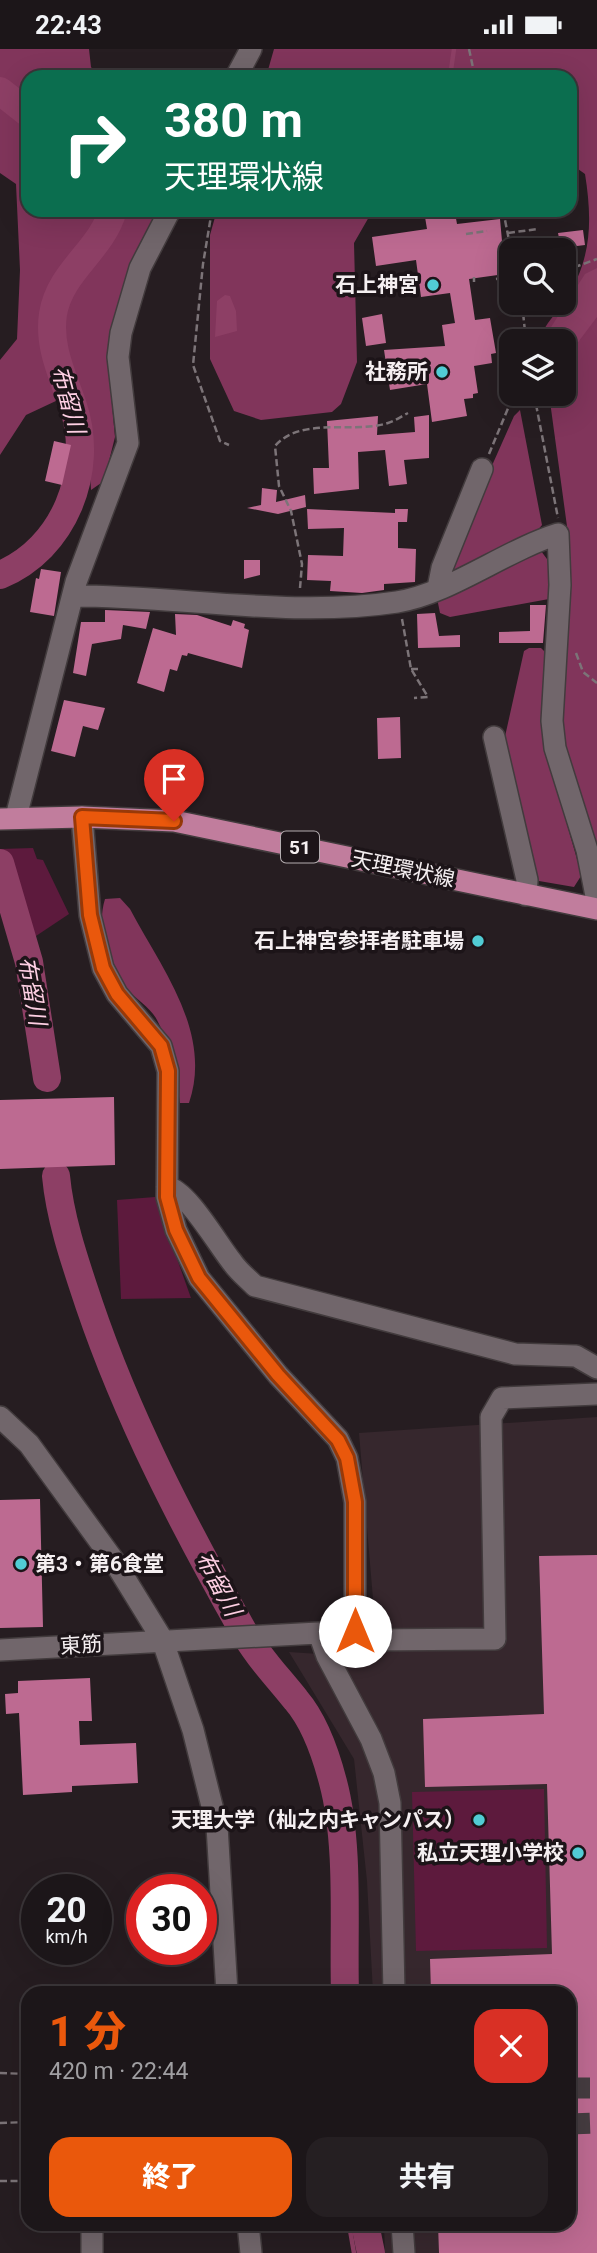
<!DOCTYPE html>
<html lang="ja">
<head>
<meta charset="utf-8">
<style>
	:root { --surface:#1c1619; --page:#251f22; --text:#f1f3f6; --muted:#a09fa2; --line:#3a3538; --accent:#ea580c }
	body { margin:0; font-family:Roboto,"Noto Sans JP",sans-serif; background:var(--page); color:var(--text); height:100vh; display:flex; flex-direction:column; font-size:26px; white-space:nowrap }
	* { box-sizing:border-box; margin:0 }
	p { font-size:23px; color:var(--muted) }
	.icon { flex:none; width:38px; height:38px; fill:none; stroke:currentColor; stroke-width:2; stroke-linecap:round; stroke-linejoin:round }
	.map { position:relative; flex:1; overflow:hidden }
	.side { position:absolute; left:21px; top:1937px; width:555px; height:245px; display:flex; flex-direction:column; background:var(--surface); border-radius:21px; box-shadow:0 7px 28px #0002,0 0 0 2px var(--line) }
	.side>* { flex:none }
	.top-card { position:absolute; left:21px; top:21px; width:556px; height:147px; border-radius:21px; box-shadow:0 7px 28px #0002,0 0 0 2px var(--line); background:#0b6e4f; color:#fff; overflow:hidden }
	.buttons { position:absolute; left:499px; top:189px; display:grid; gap:14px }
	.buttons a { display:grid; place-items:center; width:77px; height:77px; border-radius:14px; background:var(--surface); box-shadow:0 7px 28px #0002,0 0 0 2px var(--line); font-size:35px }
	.speed { position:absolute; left:21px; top:1825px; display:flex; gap:14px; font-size:35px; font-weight:700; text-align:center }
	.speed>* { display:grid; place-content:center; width:91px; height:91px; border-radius:50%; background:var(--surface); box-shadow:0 7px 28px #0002,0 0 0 2px var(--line); line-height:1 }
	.speed small { font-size:18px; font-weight:400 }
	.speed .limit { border:10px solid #d22; background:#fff; color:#111 }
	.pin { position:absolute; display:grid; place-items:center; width:60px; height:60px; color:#fff; margin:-72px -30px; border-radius:50% 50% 50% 0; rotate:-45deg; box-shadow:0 0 7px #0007 }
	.pin .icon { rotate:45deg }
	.me { position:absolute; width:77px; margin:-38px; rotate:0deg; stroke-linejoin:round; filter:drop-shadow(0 0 5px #0008) }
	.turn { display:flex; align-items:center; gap:24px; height:147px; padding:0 28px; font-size:32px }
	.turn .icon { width:91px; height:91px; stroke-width:2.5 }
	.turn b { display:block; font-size:49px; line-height:60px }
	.round { display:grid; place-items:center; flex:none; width:74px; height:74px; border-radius:21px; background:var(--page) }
	.summary { display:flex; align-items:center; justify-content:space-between; height:119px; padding:0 28px }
	h1 { font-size:42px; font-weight:800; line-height:52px; color:var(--accent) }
	.primary-button { display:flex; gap:14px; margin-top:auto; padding:14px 28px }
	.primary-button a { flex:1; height:80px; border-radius:21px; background:var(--accent); color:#fff; font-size:28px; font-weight:800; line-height:80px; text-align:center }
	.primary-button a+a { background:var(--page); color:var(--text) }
	.status { display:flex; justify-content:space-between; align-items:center; height:49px; padding:0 35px; background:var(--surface); direction:ltr }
	.status svg { height:19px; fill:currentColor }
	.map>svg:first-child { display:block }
</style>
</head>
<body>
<div class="status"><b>22:43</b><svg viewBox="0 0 49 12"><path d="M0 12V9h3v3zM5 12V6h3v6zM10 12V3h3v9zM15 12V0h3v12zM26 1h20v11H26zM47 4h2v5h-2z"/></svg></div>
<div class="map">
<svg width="597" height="2204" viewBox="0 0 597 2204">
	<rect width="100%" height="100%" fill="#261d21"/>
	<path fill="#36272d" d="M597 1368V2204H385L384 2175H569V1944H373L367 1832 354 1710 289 1603 378 1609 359 1384Z"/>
	<path fill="#5d1a3d" d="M33 799 37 810 43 811 69 865 27 893 0 800Z
		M155 1148 191 1249 121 1250 117 1151Z
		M544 1740 547 1899 416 1902 412 1743Z"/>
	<path fill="#81355b" d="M0 0H89L91 18 98 28H28V161H161L114 279 109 323 115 388 104 432 91 441 86 358 58 351 26 366 0 406V311L17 290 20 221 16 135 0 124Z
		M274 0H597V802L570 720 561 677 569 492 549 345H564V292H541V288C545 274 557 264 564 254 591 212 593 175 585 125L571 115 570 28H266Z
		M217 161H373L354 194 357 313 341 355 332 363 261 371 234 362 210 310V186Z
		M520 361 542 476 537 482 452 522 450 521 466 475 514 367Z
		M541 502 550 514 549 550 450 568 440 564 437 549Z
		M529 599H541L545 603 542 660 545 699 579 817 581 827 574 838 539 832 534 824 504 692 524 602Z
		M120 849 130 860C161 919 213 983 189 1054H180C176 1027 171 996 157 971 151 959 136 950 127 940 107 917 96 879 105 850Z"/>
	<path fill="#8d3f65" d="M597 219V268L564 312V292H545L546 286 585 225Z
		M225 246 230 247 236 262 237 282 215 288 217 252Z"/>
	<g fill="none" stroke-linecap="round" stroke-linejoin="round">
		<path stroke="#8d3f65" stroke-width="4.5" d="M450 28 454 0
			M349 2175 354 2204"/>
		<path stroke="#8d3f65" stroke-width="28" d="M0 42 28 64
			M0 526C64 500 95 422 73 357 63 327 48 298 53 265 60 222 101 202 113 161
			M0 814 29 913 47 1029
			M56 1127C60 1170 75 1213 89 1255 128 1370 183 1475 242 1580 257 1607 277 1627 296 1651 314 1672 326 1706 333 1733 350 1797 343 1878 345 1944
			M365 2175 371 2204"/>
	</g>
	<path fill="#bd6a91" d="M455 164 457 175 500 170 505 225 469 230 475 271 490 269 496 304 491 305 492 314 474 317 478 344 473 345V349L464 350 467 367 432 373 427 335 390 341 384 301 445 297 442 276 455 274 450 244 421 248 416 211 376 217 372 188 427 180 425 168Z
		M583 181 585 196 561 199 558 184Z
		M382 265 386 294 366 297 362 269Z
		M429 366V409L404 411 407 435 389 437 385 401 358 403 359 440 314 445 313 419H329L327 372 378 367 377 386 415 383 414 368Z
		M54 392 71 396 62 436 45 432Z
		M262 439 277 441 276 453 305 446 306 458 278 465 247 459 261 456Z
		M307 460 395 464V460H408L407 473H398V499L416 500 415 533 384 535V541L362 544 330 542 331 532 307 531 308 506 343 507 344 479 308 480Z
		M244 511H260V526L244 530Z
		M41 520 61 523 54 567 30 563 36 529 39 530Z
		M530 556H546L543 594H499V583L530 582Z
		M105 561 150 563 146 580 123 576 121 590 92 595 86 627 73 624 81 573H105Z
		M435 564 439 587 460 586V598L418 599 417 565Z
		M175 565 197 566 231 577 233 571 245 575 244 579 249 581 242 619 188 604 187 607 182 606 177 622 170 620 164 643 137 634 153 579 176 586Z
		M64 651 105 659 98 681 83 677 75 708 51 702Z
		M400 668 401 709 378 710 377 669Z
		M114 1048 115 1116 0 1120V1051Z
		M40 1450 43 1578 0 1579V1451Z
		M597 1506V2204H439L438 2175H569V1944H431L430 1910 552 1905 547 1735 425 1738 423 1670 544 1665 539 1507Z
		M90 1629 92 1672H79L80 1696 136 1694 138 1734 72 1737V1743L23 1746 19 1664 6 1665 5 1645 18 1644V1632Z"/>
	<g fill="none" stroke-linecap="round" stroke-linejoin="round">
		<path stroke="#453c40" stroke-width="21" stroke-dasharray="21 10" stroke-linecap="butt" d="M569 2039H597
			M569 2075 597 2074"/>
		<g stroke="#423b3d" stroke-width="24">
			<path id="minor" d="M236 28 251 0
				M438 539 442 519 482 420
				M74 547C181 547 290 569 397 553 449 545 506 501 558 485L560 536 552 672 555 699 587 801 597 852
				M494 688 527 831 526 846
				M16 768 76 533 128 394 118 308 121 284 140 219 170 161
				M82 768 90 866 103 919 117 945 161 997 168 1022 167 1148 176 1181 199 1229 278 1326 338 1390 347 1409 355 1453V1582
				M167 1138C187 1141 218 1196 232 1213 238 1222 247 1229 255 1237L515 1305 576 1307 597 1319
				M0 1368 29 1395 114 1512 162 1590 193 1681 217 1777 227 1944
				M319 1584 327 1607 371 1690 384 1724 390 1754 394 1944
				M0 1601 355 1582 366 1591 495 1590 491 1368 502 1349 597 1345
				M92 2175V2204
				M248 2175 251 2204
				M402 2175 404 2204"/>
		</g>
		<g stroke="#423b3d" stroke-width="24">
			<path id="major" d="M0 770 82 768 174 772 597 860"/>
		</g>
		<path stroke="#7c7478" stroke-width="2.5" stroke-dasharray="7 3.5" stroke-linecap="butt" d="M469 0 475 28
			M572 153 573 157
			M212 161 203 215 193 316 220 392 229 396
			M503 161 511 201
			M508 184 538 180
			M466 185 487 182
			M564 222 597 210
			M474 228V233
			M496 230 508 228
			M522 254 526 292
			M534 345 558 469
			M489 405 514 345
			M300 539 302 515 291 462 279 437 275 397C301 367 354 385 388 374 395 372 402 367 408 364
			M402 570 411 620 428 648 414 649
			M576 604 583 623 597 634
			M411 620H419
			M0 2024 28 2025
			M0 2074 28 2073
			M0 2132H28"/>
		<use href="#minor" stroke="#71666b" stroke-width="21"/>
		<use href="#major" stroke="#c17d9d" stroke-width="21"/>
	</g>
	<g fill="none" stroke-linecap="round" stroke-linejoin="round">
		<g stroke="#983908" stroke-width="18">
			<path id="route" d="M174 772 82 768 90 866 103 919 117 945 161 997 168 1022 167 1148 176 1181 199 1229 278 1326 338 1391 347 1409 355 1453V1582"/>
		</g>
		<use href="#route" stroke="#ea580c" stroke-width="12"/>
	</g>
	<g fill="#51ccd4" stroke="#1c1418" stroke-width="2.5">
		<circle cx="433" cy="236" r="7"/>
		<circle cx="442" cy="323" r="7"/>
		<circle cx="478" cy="892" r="7"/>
		<circle cx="21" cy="1515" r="7"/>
		<circle cx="479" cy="1771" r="7"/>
		<circle cx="578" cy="1804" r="7"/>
	</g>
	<g text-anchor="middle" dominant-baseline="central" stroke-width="7" stroke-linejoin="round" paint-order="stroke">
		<rect fill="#1c1418" stroke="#b4adb0" stroke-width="2" x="281" y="782.5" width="38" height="31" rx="5"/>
		<g font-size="19" font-weight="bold" fill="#f5eff1">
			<text x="300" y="798">51</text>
		</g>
		<g font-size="21" font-weight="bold" fill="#f5eff1" stroke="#1c1418" text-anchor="end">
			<text x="419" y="236">石上神宮</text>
			<text x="428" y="323">社務所</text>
			<text x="464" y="892">石上神宮参拝者駐車場</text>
			<text x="35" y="1515" text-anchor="start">第3・第6食堂</text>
			<text x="465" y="1771">天理大学（杣之内キャンパス）</text>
			<text x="564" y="1804">私立天理小学校</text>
		</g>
		<g font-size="21" fill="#f5eff1" stroke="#1c1418">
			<text transform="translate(403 820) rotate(12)">天理環状線</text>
			<text transform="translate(81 1596) rotate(-4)">東筋</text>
		</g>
		<g font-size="23" font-style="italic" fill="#fecfe3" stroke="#1c1418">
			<text transform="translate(68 351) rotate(75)">布留川</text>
			<text transform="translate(32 942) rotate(80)">布留川</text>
			<text transform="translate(218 1535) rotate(62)">布留川</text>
		</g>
	</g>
</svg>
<div class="buttons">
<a><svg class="icon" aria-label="search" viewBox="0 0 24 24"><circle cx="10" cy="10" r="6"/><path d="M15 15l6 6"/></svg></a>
<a><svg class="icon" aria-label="layers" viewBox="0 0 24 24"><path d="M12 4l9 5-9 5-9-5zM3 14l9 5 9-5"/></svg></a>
</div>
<div class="speed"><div>20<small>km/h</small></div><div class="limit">30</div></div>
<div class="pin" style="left:174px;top:772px;background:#d93025"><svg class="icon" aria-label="arrive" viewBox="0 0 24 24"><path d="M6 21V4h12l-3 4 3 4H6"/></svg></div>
<svg class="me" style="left:355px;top:1582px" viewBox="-20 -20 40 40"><circle r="19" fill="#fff"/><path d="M0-13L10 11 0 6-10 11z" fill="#ea580c"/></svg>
<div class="top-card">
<div class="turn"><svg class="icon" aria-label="right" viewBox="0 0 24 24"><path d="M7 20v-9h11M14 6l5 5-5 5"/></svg><div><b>380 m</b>天理環状線</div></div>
</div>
<section class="side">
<div class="summary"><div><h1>1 分</h1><p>420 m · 22:44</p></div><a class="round" style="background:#d93025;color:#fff"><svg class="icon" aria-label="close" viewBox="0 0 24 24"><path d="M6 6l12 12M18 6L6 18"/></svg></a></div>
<div class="primary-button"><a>終了</a><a>共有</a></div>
</section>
</div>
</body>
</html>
